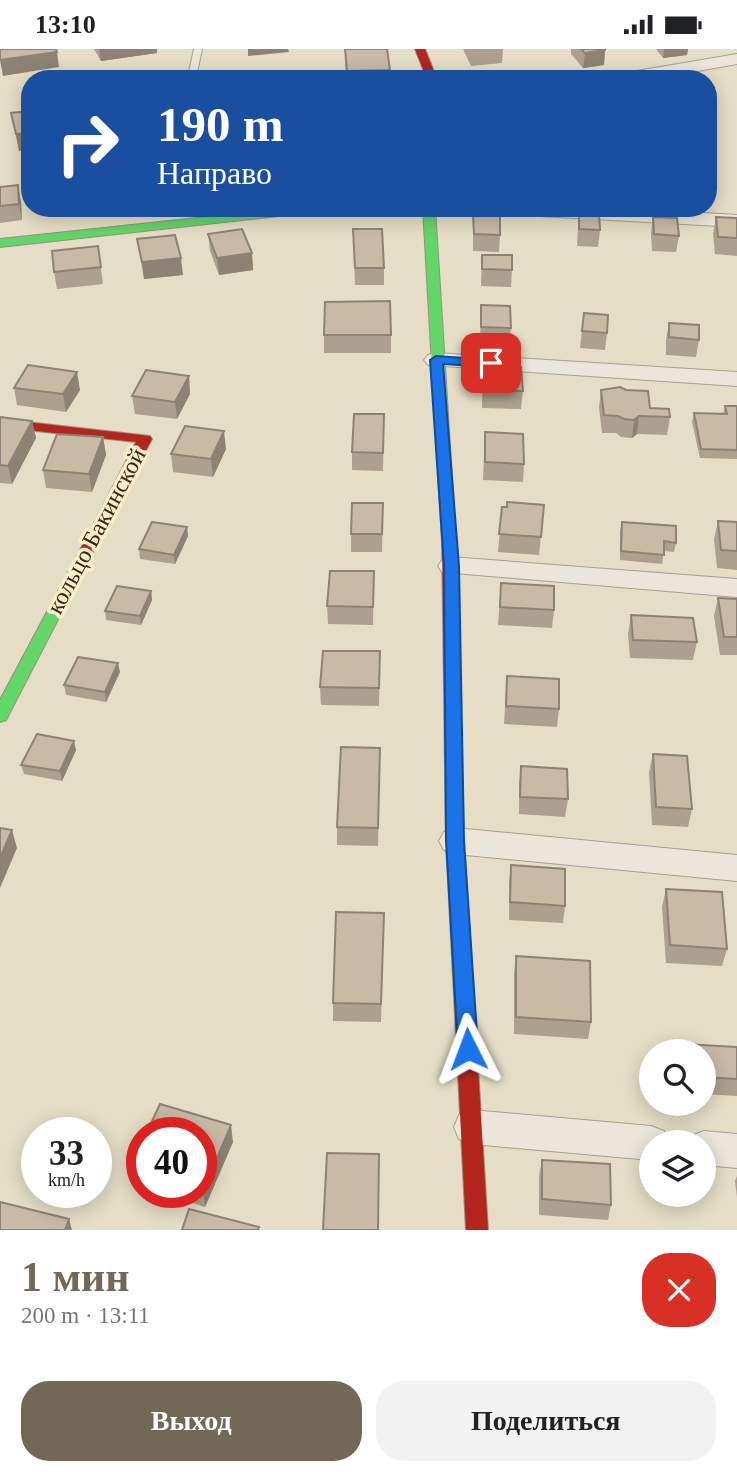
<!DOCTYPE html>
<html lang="ru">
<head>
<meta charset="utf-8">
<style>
	:root { --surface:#fff; --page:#f2f2f2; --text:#202124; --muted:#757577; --accent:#736855 }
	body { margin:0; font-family:Georgia,serif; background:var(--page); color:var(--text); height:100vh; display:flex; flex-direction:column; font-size:26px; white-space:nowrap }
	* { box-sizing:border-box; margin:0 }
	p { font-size:23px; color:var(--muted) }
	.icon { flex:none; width:38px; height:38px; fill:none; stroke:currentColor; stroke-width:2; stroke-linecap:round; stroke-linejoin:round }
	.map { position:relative; height:1181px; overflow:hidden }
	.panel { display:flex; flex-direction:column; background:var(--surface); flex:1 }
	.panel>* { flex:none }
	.guide { position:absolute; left:21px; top:21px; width:696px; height:147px; border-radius:28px; box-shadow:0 4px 18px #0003; background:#1a4fa0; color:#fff; overflow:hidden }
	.buttons { position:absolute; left:639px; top:990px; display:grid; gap:14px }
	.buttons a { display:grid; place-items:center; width:77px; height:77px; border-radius:50%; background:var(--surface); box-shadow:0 4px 18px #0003; font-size:35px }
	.speed { position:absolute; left:21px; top:1068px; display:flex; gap:14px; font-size:35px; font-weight:700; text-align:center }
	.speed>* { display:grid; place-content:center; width:91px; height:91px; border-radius:50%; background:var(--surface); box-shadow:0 4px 18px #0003; line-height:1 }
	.speed small { font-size:18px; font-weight:400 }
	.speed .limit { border:10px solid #d22; background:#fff; color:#111 }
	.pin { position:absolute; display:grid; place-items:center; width:60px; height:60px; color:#fff; margin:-30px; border-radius:14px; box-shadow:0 4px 10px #0006 }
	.me { position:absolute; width:77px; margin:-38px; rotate:357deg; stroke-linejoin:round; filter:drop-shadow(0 0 5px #0008) }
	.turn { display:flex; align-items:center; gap:24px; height:147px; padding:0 21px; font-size:32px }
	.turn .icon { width:91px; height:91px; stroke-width:2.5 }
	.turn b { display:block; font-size:49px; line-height:60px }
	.round { display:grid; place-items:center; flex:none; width:74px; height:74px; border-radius:28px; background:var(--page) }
	.summary { display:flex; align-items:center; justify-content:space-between; height:119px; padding:0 21px }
	h1 { font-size:42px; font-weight:600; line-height:52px; color:var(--accent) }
	.button { display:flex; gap:14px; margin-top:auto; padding:14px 21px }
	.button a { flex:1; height:80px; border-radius:28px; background:var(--accent); color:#fff; font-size:28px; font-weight:600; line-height:80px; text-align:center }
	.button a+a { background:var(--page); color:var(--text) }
	.status { display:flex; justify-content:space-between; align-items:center; height:49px; padding:0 35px; background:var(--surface); direction:ltr }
	.status svg { height:19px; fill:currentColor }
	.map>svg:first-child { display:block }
</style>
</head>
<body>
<div class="status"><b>13:10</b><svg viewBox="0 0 49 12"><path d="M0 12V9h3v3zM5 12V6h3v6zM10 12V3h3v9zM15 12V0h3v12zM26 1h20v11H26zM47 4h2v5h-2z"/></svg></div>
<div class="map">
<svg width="737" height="1181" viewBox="0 0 737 1181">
	<rect width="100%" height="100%" fill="#e5ddc5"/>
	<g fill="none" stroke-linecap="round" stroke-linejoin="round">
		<g stroke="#a8a090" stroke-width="2">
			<path id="lane" d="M194 0H202L196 29 185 30 188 27Z"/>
		</g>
		<g stroke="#a8a090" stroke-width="2">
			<path id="street" d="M737 5V15L652 30H610L619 25Z
				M495 159H619L737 166V178L505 165Z
				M436 304 737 323V337L428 316 424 311 428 306Z
				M451 508 737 530V548L442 523 438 517 442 511Z
				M455 779 737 806V832L455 805 444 801 439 792 444 783Z
				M472 1061 651 1077 664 1082 669 1094H651V1111L472 1095 459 1090 454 1078 459 1066Z
				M704 1082 737 1085V1119L704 1116V1094H688L691 1087Z"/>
		</g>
		<g stroke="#989080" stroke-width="2">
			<path id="fast" d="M290 159H330L324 162 0 198V190Z
				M423 159H435L456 492 449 497 442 492Z
				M88 494 95 499 8 667 6 671 0 673V651L81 499Z"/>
		</g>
		<g stroke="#989080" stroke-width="2">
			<path id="jam" d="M415 0H425L437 30H427Z
				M0 370 150 387 152 390 93 502H83L81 499 136 393 0 378Z
				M449 487 456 492 464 792 488 1181H466L446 792 442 492Z"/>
		</g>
		<use href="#lane" fill="#ebe6d9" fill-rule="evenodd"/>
		<use href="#street" fill="#ebe6d9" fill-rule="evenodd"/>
		<use href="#fast" fill="#63d668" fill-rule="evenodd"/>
		<use href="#jam" fill="#b3261e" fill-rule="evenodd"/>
	</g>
	<path fill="#ada08f" d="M94 0H157V4L101 12Z
		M345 0 390 21V30H346Z
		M463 0H503L502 14 471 17Z
		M571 0H605L604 16 583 19 571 5Z
		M656 0H688L687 6 663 9Z
		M30 62V100L19 102 11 64Z
		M709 114 712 135 709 152Z
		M0 138 21 153 22 171 0 174Z
		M579 163 600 181 598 198 577 197Z
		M473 166 500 186 499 203 473 202Z
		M653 168 679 187 676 203 652 202 651 185Z
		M716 168 737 169V207L715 205 713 185Z
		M353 180 384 219V236H355Z
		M208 185 252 204 253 221 219 226 210 202Z
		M137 190 183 226 144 230Z
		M98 197 103 235 57 240 54 223Z
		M482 206 512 221 511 238 481 237Z
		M481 256 511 279 509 297 480 296Z
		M584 264 607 284 605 301 580 299Z
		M669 274 699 291 696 308 666 306V291Z
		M324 286H391V304H324Z
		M483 317 523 342 521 360 482 359Z
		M189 327 190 345 177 370 135 365 132 347Z
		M14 339 80 341 66 363 17 356Z
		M601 341 650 359 670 368 667 386 637 385 632 389 621 388 616 384H602L599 358Z
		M725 357H737V410L700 409 692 373 694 364 723 365Z
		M384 365 383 422 352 421V403Z
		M0 368 32 372 36 389 12 435 0 434Z
		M485 383 524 415 523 433 483 431Z
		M103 388 106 406 92 443 46 439 43 421Z
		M226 400 213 428 173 423 171 405Z
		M383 454 382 503H351V485Z
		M544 456 539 506 498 503 502 458Z
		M718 472 737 473V521L717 519 714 490Z
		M622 473 676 494 674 503 664 502 662 515 620 511V482Z
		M187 478 188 487 175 515 140 510 139 500Z
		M374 522 373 576 328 575 327 557Z
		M501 534 554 561 552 579 498 576Z
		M151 542 152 551 141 576 106 571 105 562Z
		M718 549 737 550V606H720L714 567Z
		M631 566 697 593 693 611 630 609 628 585Z
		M380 602 379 657 321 656 320 638Z
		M120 623 106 653 66 646 64 636Z
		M507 627 559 660 557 678 504 675Z
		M380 699 378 797 337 796V778Z
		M76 701 62 732 24 725 21 716Z
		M653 705 692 760 688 778 652 776 649 723Z
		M521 717 568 750 565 768 519 765V735Z
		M511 816 565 857 563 874 509 871V834Z
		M666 840 727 900 722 917 666 914 662 858Z
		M384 864 381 973 333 972V954Z
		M516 907 591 973 588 990 514 985V924Z
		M684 995 737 998V1047L704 1045V1003H682Z
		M201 1083 233 1093 205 1158 158 1143H201Z
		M142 1094V1138L134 1135 130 1119Z
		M542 1111 611 1156 608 1171 539 1166V1127Z
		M737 1127V1148L735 1132Z"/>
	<path fill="#8d8274" d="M99 0H157V4L101 12Z
		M248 0H288L289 3 248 7Z
		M664 0H688L687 6 663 9Z
		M605 1 604 16 583 19 585 4Z
		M57 3 59 18 3 27 0 11Z
		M30 84V100L19 102 16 85Z
		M18 136 21 153 22 171 19 155Z
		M51 159H122L52 168Z
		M252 204 253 221 219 226 217 209Z
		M181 209 183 226 144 230 142 213Z
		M77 323 80 341 66 363 63 345Z
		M189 327 190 345 177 370 175 353Z
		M639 367 637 385 632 389 634 371Z
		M32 372 36 389 12 435 8 417Z
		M224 382 226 400 213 428 211 410Z
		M103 388 106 406 92 443 89 425Z
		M187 478 188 487 175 515 174 506Z
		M151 542 152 551 141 576 140 567Z
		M118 614 120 623 106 653 105 643Z
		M74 692 76 701 62 732 60 722Z
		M12 781 17 799 0 839V809Z
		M231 1076 233 1093 205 1158 203 1142Z
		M69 1170 72 1181H65Z"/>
	<path fill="#c9baa6" stroke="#8d8274" stroke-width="2" d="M0 0H56L57 3 0 11Z
		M345 0H387L390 21 347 22Z
		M581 0H605V1L585 4Z
		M30 62V84L16 85 11 64Z
		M709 114 712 135H709Z
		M18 136 19 155 0 157V138Z
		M579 163 599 164 600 181 579 180Z
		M473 166 500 167V186L474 185Z
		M653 168 677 169 679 187 654 185Z
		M716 168 737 169V189L718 188Z
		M242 180 252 204 217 209 208 185Z
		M353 180H382L384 219H355Z
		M175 186 181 209 142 213 137 190Z
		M98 197 101 218 54 223 52 202Z
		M482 206H512V221L482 220Z
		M390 252 391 286H324L325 253Z
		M481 256 510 257 511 279 481 278Z
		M584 264 608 266 607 284 582 282Z
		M669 274 699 276V291L669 288Z
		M28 316 77 323 63 345 14 339Z
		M483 317 521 318 523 342 483 341Z
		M146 321 189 327 175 353 132 347Z
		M620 338 626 341 648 342 650 359 669 360 670 368 639 367 634 371 624 370 618 367 604 366 601 341Z
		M725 357H737V401L701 400 694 364 727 365Z
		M354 365H384L383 404 352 403Z
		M0 368 32 372 8 417 0 416Z
		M185 377 224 382 211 410 171 405Z
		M485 383 523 385 524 415 485 413Z
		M57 385 103 388 89 425 43 421Z
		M507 453 544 456 541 488 499 485 502 458H507Z
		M352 454H383L382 485H351Z
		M718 472 737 473V502L721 501Z
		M152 473 187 478 174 506 139 500Z
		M622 473 676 477V494L664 492V506L621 502Z
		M330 522H374L373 558 327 557Z
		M501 534 554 537V561L500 558Z
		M117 537 151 542 140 567 105 562Z
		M718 549 737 550V588H724Z
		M631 566 693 569 697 593 633 591Z
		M323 602H380L379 639 320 638Z
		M78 608 118 614 105 643 64 636Z
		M507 627 559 630V660L506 657Z
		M37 685 74 692 60 722 21 716Z
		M341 698 380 699 378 779 337 778Z
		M653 705 687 707 692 760 656 758Z
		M521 717 567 720 568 750 520 748Z
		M0 779 12 781 0 809Z
		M511 816 565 820V857L510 853Z
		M666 840 722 843 727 900 670 896Z
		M336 863 384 864 381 955 333 954Z
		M516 907 590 912 591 973 516 968Z
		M684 995 737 998V1030L704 1028V1003H684Z
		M160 1055 231 1076 203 1142H201V1083H147Z
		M142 1094V1123L130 1119Z
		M327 1104 379 1105 378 1181H323Z
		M542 1111 610 1115 611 1156 542 1150Z
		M0 1153 69 1170 65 1181H0Z
		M189 1160 259 1178 258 1181H182Z"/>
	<path fill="#1a73e8" stroke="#114b97" stroke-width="2" d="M436 307 491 311 498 314 491 318 443 315 459 517 464 792 478 1000 475 1006 468 1009 461 1006 458 1000 446 792 444 517 430 311Z"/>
	<g text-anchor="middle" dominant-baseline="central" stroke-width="7" stroke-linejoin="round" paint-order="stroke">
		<g font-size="24" fill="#362919" stroke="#f8edc8">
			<text transform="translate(96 482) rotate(-62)">кольцо Бакинской</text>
		</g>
	</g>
</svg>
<div class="buttons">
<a><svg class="icon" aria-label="search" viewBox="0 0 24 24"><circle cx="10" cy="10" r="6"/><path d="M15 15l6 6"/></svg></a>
<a><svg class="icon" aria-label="layers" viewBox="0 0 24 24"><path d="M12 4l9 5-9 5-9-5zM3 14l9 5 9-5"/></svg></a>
</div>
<div class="speed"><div>33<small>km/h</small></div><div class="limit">40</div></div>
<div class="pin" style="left:491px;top:314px;background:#d93025"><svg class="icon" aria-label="arrive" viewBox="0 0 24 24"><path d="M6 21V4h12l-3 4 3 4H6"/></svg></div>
<svg class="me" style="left:468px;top:1000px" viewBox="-20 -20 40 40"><path d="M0-17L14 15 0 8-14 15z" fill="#1a73e8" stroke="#fff" stroke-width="4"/></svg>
<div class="guide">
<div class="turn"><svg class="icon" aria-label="right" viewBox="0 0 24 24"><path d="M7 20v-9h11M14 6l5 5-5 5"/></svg><div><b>190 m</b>Направо</div></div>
</div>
</div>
<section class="panel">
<div class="summary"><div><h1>1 мин</h1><p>200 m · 13:11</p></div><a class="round" style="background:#d93025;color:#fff"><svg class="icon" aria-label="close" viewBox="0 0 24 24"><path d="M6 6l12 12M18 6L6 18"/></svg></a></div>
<div class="button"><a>Выход</a><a>Поделиться</a></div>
</section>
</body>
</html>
